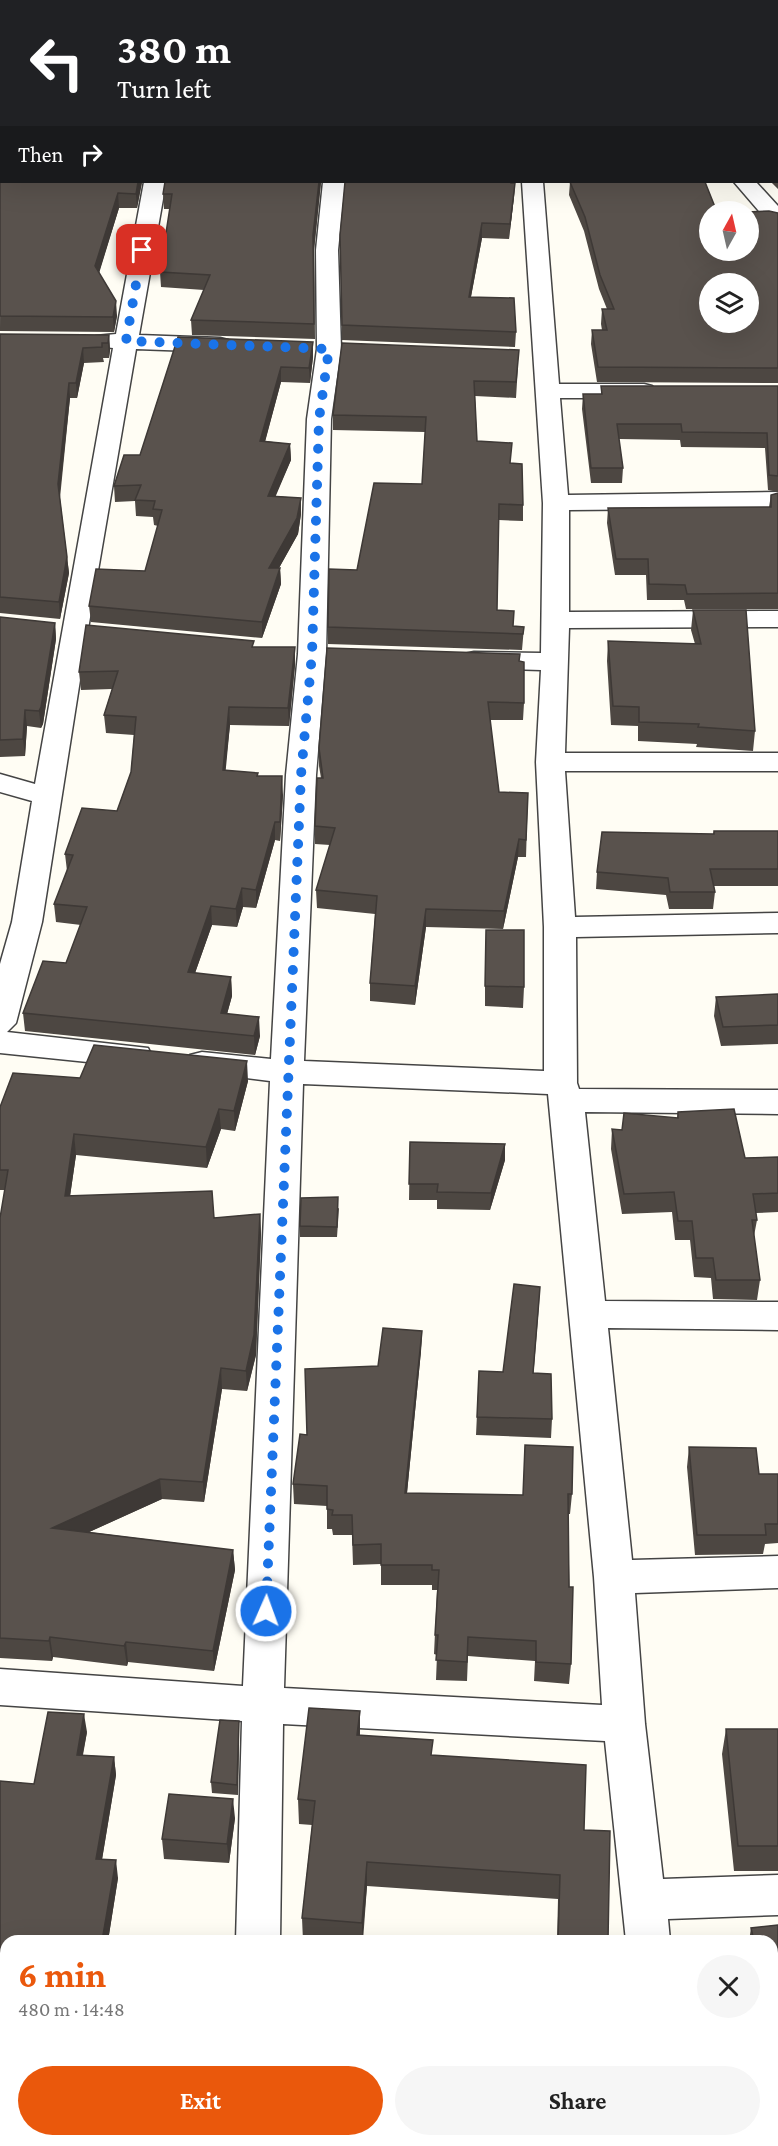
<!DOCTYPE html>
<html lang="en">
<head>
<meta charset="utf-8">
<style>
	:root { --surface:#fff; --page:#f6f6f6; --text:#222; --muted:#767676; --accent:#ea580c }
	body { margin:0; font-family:"Crimson Pro",serif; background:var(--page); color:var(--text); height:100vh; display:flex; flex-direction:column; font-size:22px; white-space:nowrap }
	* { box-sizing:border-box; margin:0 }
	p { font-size:20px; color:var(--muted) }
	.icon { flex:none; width:33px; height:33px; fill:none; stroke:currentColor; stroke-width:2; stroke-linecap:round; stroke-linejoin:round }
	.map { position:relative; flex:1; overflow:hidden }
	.side { position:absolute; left:0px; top:1935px; width:778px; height:212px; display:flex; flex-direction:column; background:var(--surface); border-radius:18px 18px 0 0; box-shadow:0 6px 24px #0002 }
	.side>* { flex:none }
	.top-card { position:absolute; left:0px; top:0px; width:778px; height:183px; box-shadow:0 6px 24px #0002; background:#202124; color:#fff; overflow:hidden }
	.needle { width:39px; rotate:8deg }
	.controls { position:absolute; left:699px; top:201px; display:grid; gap:12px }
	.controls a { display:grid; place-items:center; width:60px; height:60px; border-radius:50%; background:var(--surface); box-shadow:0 6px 24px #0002; font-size:30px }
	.pin { position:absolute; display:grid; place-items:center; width:51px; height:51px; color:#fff; margin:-26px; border-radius:12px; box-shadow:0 3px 9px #0006 }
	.me { position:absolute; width:66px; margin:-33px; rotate:2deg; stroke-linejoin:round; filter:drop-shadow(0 0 4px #0008) }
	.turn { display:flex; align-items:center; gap:21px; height:126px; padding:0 18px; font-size:27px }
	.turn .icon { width:78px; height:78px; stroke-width:2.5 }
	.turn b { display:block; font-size:42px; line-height:51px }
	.then { display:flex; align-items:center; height:57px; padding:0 18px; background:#0003; gap:12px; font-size:22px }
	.round { display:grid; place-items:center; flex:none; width:63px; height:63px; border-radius:32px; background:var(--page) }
	.head { display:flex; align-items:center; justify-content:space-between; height:102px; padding:0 18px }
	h1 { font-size:36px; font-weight:700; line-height:45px; color:var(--accent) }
	.cta { display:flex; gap:12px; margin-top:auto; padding:12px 18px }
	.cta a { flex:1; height:69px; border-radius:36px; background:var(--accent); color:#fff; font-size:24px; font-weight:700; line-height:69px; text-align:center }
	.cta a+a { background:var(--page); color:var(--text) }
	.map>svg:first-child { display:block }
</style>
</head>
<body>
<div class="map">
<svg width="778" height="2146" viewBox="0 0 778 2146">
	<rect width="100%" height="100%" fill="#fffdf4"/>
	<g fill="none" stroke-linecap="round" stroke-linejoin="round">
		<g stroke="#444" stroke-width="3">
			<path id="street" d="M334 0H352V2H334Z
				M509 0H527V2H509Z
				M144 182H166L139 335 220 338 228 340 232 345 228 350 220 352 136 349 88 629 42 922 16 1023 7 1032 148 1048 152 1056 148 1064 136 1067 0 1053V964L12 922 32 801 0 792V774L35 784 113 348 96 346 92 341 96 336 116 334Z
				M323 182H345L338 250 341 349 331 419 326 654 316 775 304 1061 544 1071V927L536 762 541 670 474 668 464 666 460 660 464 654 474 652 541 653 543 503 522 182H543L559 384H644L652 386 656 391 652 396 644 398H560L568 495 778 492V508L569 510V612L778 611V627L569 628 565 753H778V771H565L575 917 778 913V933L576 937 577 1083 579 1089 778 1090V1114L585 1112 605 1301 778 1302V1330L608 1328 632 1560 778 1556V1588L635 1593 645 1724 663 1879 778 1875V1915L668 1919 670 1941H626L605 1741 283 1724 280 1941H236L242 1721 0 1705V1669L243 1686 270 1081 190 1071 186 1063 190 1055 202 1052 271 1059 286 775 298 654 307 419 317 349 316 250ZM303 1084 548 1094 594 1577 602 1705 284 1688Z
				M734 182H756L778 206V225L770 224Z
				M0 2004H6V2048H0Z
				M232 2140H280V2146H232Z
				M648 2140H696L697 2146H649Z"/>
		</g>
		<use href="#street" fill="#fff" fill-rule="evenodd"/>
	</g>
	<path fill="#4d4742" d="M0 0H332V2H2V182H142L137 208H119L99 272 117 316 114 332 0 331 1 110H0Z
		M778 0V189L771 182H777V2Z
		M165 182H324H321L314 250 315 339 192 335 191 320 204 290 161 287 160 272 170 209H164L163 194Z
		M570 182 710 250 778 213V383L597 382 591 344 592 330H602L601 324 602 309H607L599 289 584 231 569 195Z
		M511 183H515L514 197 509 239 482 238 471 297 516 332 515 347 342 340 340 235Z
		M0 334 109 335 110 350 109 358H103L104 362 84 363 77 398H70L60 498 69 573 60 619 0 613Z
		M178 337 313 357 310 383 281 382 265 441 290 444 291 460 275 496 301 498V514L298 534 279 568H280L281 584 262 638 91 622 89 606 145 571 158 526 154 525 153 517 136 516 135 501 115 502 114 486 140 455Z
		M518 366 516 398 475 396 477 441 511 463 523 505V521L499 520 497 610 514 611 513 626 524 627 522 650 328 644V627L357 570 422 484 425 432 333 430V415Z
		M601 386H778V492L768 490 765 448 681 447 680 440 619 439 623 468 622 483H591L582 409 583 394H601Z
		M778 493V609H686L684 600H647L646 575H615L607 523 608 508 769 507 771 495Z
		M693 610 755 731 753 751 696 747 697 744 638 741V726L611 725 607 661 608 641 695 644 691 630Z
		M0 617 55 623 56 639 43 724 41 728 27 726 25 756 0 757Z
		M255 647H295V665L289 726 230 725 225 770 258 776 283 795 280 841 275 840 256 908 243 907 237 927 212 925 195 973 231 977 232 996 227 1014 260 1036 255 1055 25 1031 23 1013 66 963 81 925 56 922 54 904 67 871 65 854 117 811 131 772 134 735 106 733 104 715 112 689 81 690 79 672Z
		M520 661 524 703 523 720H490L499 792 528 793 526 857H518L503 929 426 927 415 1005 370 1001V983L375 914 317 908 316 890 330 845 315 844V826L321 778 319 766V748Z
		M714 831H778V886H714L715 892 713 909H669L666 895 596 889 597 872 713 834Z
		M485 950 524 987 523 1008 485 1006Z
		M778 994V1044L721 1046 714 1016 716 997Z
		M80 1078 248 1081 235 1131 221 1129 207 1168 76 1155 70 1196 214 1218 260 1214 261 1234 256 1355 247 1391 222 1389 204 1502 162 1499 89 1532 233 1550 235 1570 214 1671 128 1662 127 1666 53 1657 52 1661 0 1658V1218L5 1190H0V1107Z
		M678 1112 745 1158 778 1157V1212L756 1213 757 1220 754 1236 760 1280 757 1300 713 1299 711 1278 694 1277 690 1240H675L672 1212 622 1214 611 1149 612 1129 622 1130 677 1118Z
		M410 1142 505 1144V1160L490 1210 437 1209V1200H409Z
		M339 1208 337 1237H300V1226Z
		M540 1287 533 1373 552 1419 551 1438 476 1435 479 1371 503 1372Z
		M422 1331 421 1351 407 1493 523 1495 572 1494 570 1514H568L571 1664 569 1684 534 1681 535 1661 468 1656 467 1681 436 1680 437 1655 434 1654 437 1590H432V1585H381V1564L353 1565 352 1535H333L332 1529H327V1506L294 1504 293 1484 307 1435 378 1366Z
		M689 1447 759 1474H778V1543L765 1544 763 1554 695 1555 687 1467Z
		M360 1711V1736L432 1755 584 1830 608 1941H557L558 1899 367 1886 363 1941H303L302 1918 312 1825 299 1824 298 1799Z
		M726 1729H778V1871H734L722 1754Z
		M87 1732 83 1755 114 1757 116 1775 102 1860 118 1878 108 1941H6V1996L0 1995V1781L34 1784Z
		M239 1732 238 1795 212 1793 211 1782Z
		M235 1818 229 1863 164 1859 162 1839Z
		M778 1925V2097H776L772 2079V1941H749L751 1928Z
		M311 2140H626L627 2146H312Z"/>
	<path fill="#3e3936" d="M138 182H142L137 208 136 194Z
		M319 182H321L314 250 315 339 313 235Z
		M515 183 514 197 509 239 510 224Z
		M118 193 119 208 97 280 95 266Z
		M482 223V238L468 312 469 297Z
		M116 301 117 316 114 332 113 317Z
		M109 335 110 350 109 358 108 343Z
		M313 342V357L310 383 309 368Z
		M83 348 84 363 77 398 76 383Z
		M281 367V382L261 457 260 441Z
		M69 383 70 398 59 500 58 484Z
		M290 444 291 460 269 512 268 496Z
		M301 498V514L298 534 270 584 269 568Z
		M67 557 69 573 60 619 59 602Z
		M280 568 281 584 262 638V622Z
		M55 623 56 639 43 724 41 728 39 711Z
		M295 647V665L289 726 288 708Z
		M229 707 230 725 224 788 223 770Z
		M25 710 27 726 25 756 23 739Z
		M282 776 283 795 280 841V822Z
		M275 822V840L256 908V890Z
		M519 839 518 857 503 929 504 911Z
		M242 888 243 907 237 927 236 909Z
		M211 906 212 925 189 990 188 972Z
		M426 909V927L415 1005V986Z
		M231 977 232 996 222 1032 221 1013Z
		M259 1017 260 1036 255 1055 254 1036Z
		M247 1061 248 1081 235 1131 234 1111Z
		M219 1109 221 1129 207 1168 206 1147Z
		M74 1134 76 1155 67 1217 65 1196Z
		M505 1144V1160L490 1210 491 1193Z
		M260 1214 261 1234 256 1355 247 1391 246 1371Z
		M540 1287 539 1305 532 1392 533 1373Z
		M422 1331 421 1351 405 1513V1493Z
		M221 1368 222 1389 204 1502 203 1482Z
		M160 1479 162 1499 54 1548 52 1528Z
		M233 1550 235 1570 214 1671 213 1651Z
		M50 1637 53 1657 52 1661 49 1641Z
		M126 1642 128 1662 127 1666 124 1646Z
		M360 1711V1736L357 1735Z
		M84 1714 87 1732 79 1773 77 1755Z
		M239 1721V1732L238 1795 237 1785Z
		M114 1757 116 1775 99 1877 96 1859Z
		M233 1799 235 1818 229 1863 227 1844Z
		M116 1860 118 1878 108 1941H102Z
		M367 1862V1886L362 1941V1923Z
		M124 2140H128L129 2146H124Z"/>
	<path fill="#59524d" stroke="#3e3936" stroke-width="1.5" fill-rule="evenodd" d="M0 0H315V2H2V98L0 97Z
		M544 0H778V173L777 172V2H544Z
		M2 106V182H138L136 194 118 193 95 266 116 301 113 317 0 316V115Z
		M165 182H319L313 235 314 324 191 320 210 275 160 272 172 194H163Z
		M345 182H511V183H515L510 224 482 223 469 297 514 298 516 332 342 325 340 235Z
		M570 182H705L717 212H710V250H748V212L769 211 778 213V368L598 367 592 330H607L602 309H614L600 275 585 217ZM710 284H748V322H710Z
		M0 334 109 335 108 343H102V347L83 348 76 383H69L58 484 67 557 59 602 0 597Z
		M178 337 313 342 309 368 281 367 260 441 290 444 268 496 301 498 297 518 269 568H280L262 622 89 606 96 569 145 571 162 510 153 509 155 501 135 500 141 485 114 486 124 455H140Z
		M342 343 519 350 516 382 474 381 477 441 512 443 510 463 522 464 523 505 499 504 497 610 514 611 513 626 524 627 523 634 328 627 329 569 357 570 374 483 422 484 426 417 333 415Z
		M601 386H778V476L769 475 767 433 682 432 681 424H617L623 468H591L583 394H602Z
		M778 493V593L687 594 685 585 649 584 648 559H616L608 508 771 507V495Z
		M693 610H746L755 731 698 727 699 724 639 722V707L613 706 608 641 701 644Z
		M0 617 55 623 41 707 39 711 25 710 23 739 0 740Z
		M86 625 254 641 252 647H295L288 708 229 707 223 770 258 773 257 776H282L280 822H275L256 890 242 888 236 909 211 906 188 972 231 977 221 1013 259 1017 254 1036 23 1013 43 961 66 963 87 907 54 904 73 855 65 854 82 808 117 811 131 772 136 717 104 715 118 671 79 672Z
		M327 648 520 654 519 661 524 662V703L488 702 499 792 528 793 526 840 519 839 504 911 426 909 415 986 370 983 377 896 316 890 335 828 315 826 317 778H323L319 748Z
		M714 831H778V869H710L715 892H670L668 878 597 872 602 832 714 834Z
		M486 930H524V987L485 986Z
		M778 994V1025L723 1027 716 997Z
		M94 1045 247 1061 234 1111 219 1109 206 1147 74 1134 65 1196 212 1191 214 1218 260 1214 254 1335 246 1371 221 1368 203 1482 160 1479 52 1528 233 1550 213 1651 126 1642 124 1646 50 1637 49 1641 0 1638V1218L8 1170H0V1107L13 1073 80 1078Z
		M734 1109 745 1158 778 1157V1193L753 1194 757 1220H752L760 1280H716L713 1258H696L692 1221H678L674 1192 624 1194 612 1129 622 1130 624 1113 678 1118V1112Z
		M410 1142 505 1144 491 1193 437 1192 438 1184H409Z
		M338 1197 337 1227 300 1226 301 1198Z
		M514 1284 540 1287 533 1373 551 1374 552 1419 477 1417 479 1371 503 1372Z
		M383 1328 422 1331 405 1493 523 1495 525 1445 573 1447 572 1494H568L569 1587H573L571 1664 536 1662V1641L468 1637 467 1662 436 1660 438 1635H435L439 1570H432V1565H381V1544L353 1545 352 1515H332L333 1510 327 1509V1486L293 1484 300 1434 307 1435 305 1369 378 1366Z
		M689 1447 756 1448 759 1474H778V1524H765L766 1535H697Z
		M309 1708 360 1711 357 1735 433 1740 431 1755 586 1765 584 1830 610 1831 608 1941H558L560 1875 367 1862 362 1923 302 1918 315 1801 298 1799Z
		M48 1712 84 1714 77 1755 114 1757 96 1859 116 1860 102 1941H6V1978H0V1781L34 1784Z
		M220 1720 239 1721 237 1785 211 1782Z
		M726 1729H778V1846H738Z
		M169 1794 233 1799 227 1844 162 1839Z
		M778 1925V2057L772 2031V1941H754L751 1928Z
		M0 2124H6V2140H124V2146H0Z
		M469 2140H626L627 2146H469Z"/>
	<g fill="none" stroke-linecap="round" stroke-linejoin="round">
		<path stroke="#1a73e8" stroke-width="10" stroke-dasharray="0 18" d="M142 250 126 341 329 349 319 419 312 654 301 775 266 1611"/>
	</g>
</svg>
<div class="controls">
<a><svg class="needle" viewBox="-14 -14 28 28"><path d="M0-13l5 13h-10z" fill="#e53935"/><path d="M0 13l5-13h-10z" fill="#767676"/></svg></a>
<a><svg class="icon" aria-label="layers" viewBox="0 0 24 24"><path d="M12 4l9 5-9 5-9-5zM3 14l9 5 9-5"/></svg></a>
</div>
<div class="pin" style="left:142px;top:250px;background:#d93025"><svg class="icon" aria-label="arrive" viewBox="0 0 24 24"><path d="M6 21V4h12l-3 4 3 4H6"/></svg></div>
<svg class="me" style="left:266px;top:1611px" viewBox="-20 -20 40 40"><circle r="17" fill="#1a73e8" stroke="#fff" stroke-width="3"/><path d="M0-11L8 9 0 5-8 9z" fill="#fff"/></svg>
<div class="top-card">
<div class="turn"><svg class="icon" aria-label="left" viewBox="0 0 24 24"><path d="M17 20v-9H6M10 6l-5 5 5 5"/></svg><div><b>380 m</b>Turn left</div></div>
<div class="then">Then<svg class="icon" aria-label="right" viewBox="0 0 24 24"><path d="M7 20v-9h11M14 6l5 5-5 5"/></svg></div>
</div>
<section class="side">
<div class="head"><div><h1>6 min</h1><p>480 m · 14:48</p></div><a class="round"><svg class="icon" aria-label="close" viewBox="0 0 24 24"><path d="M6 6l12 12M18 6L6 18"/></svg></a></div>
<div class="cta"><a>Exit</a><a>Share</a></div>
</section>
</div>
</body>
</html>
